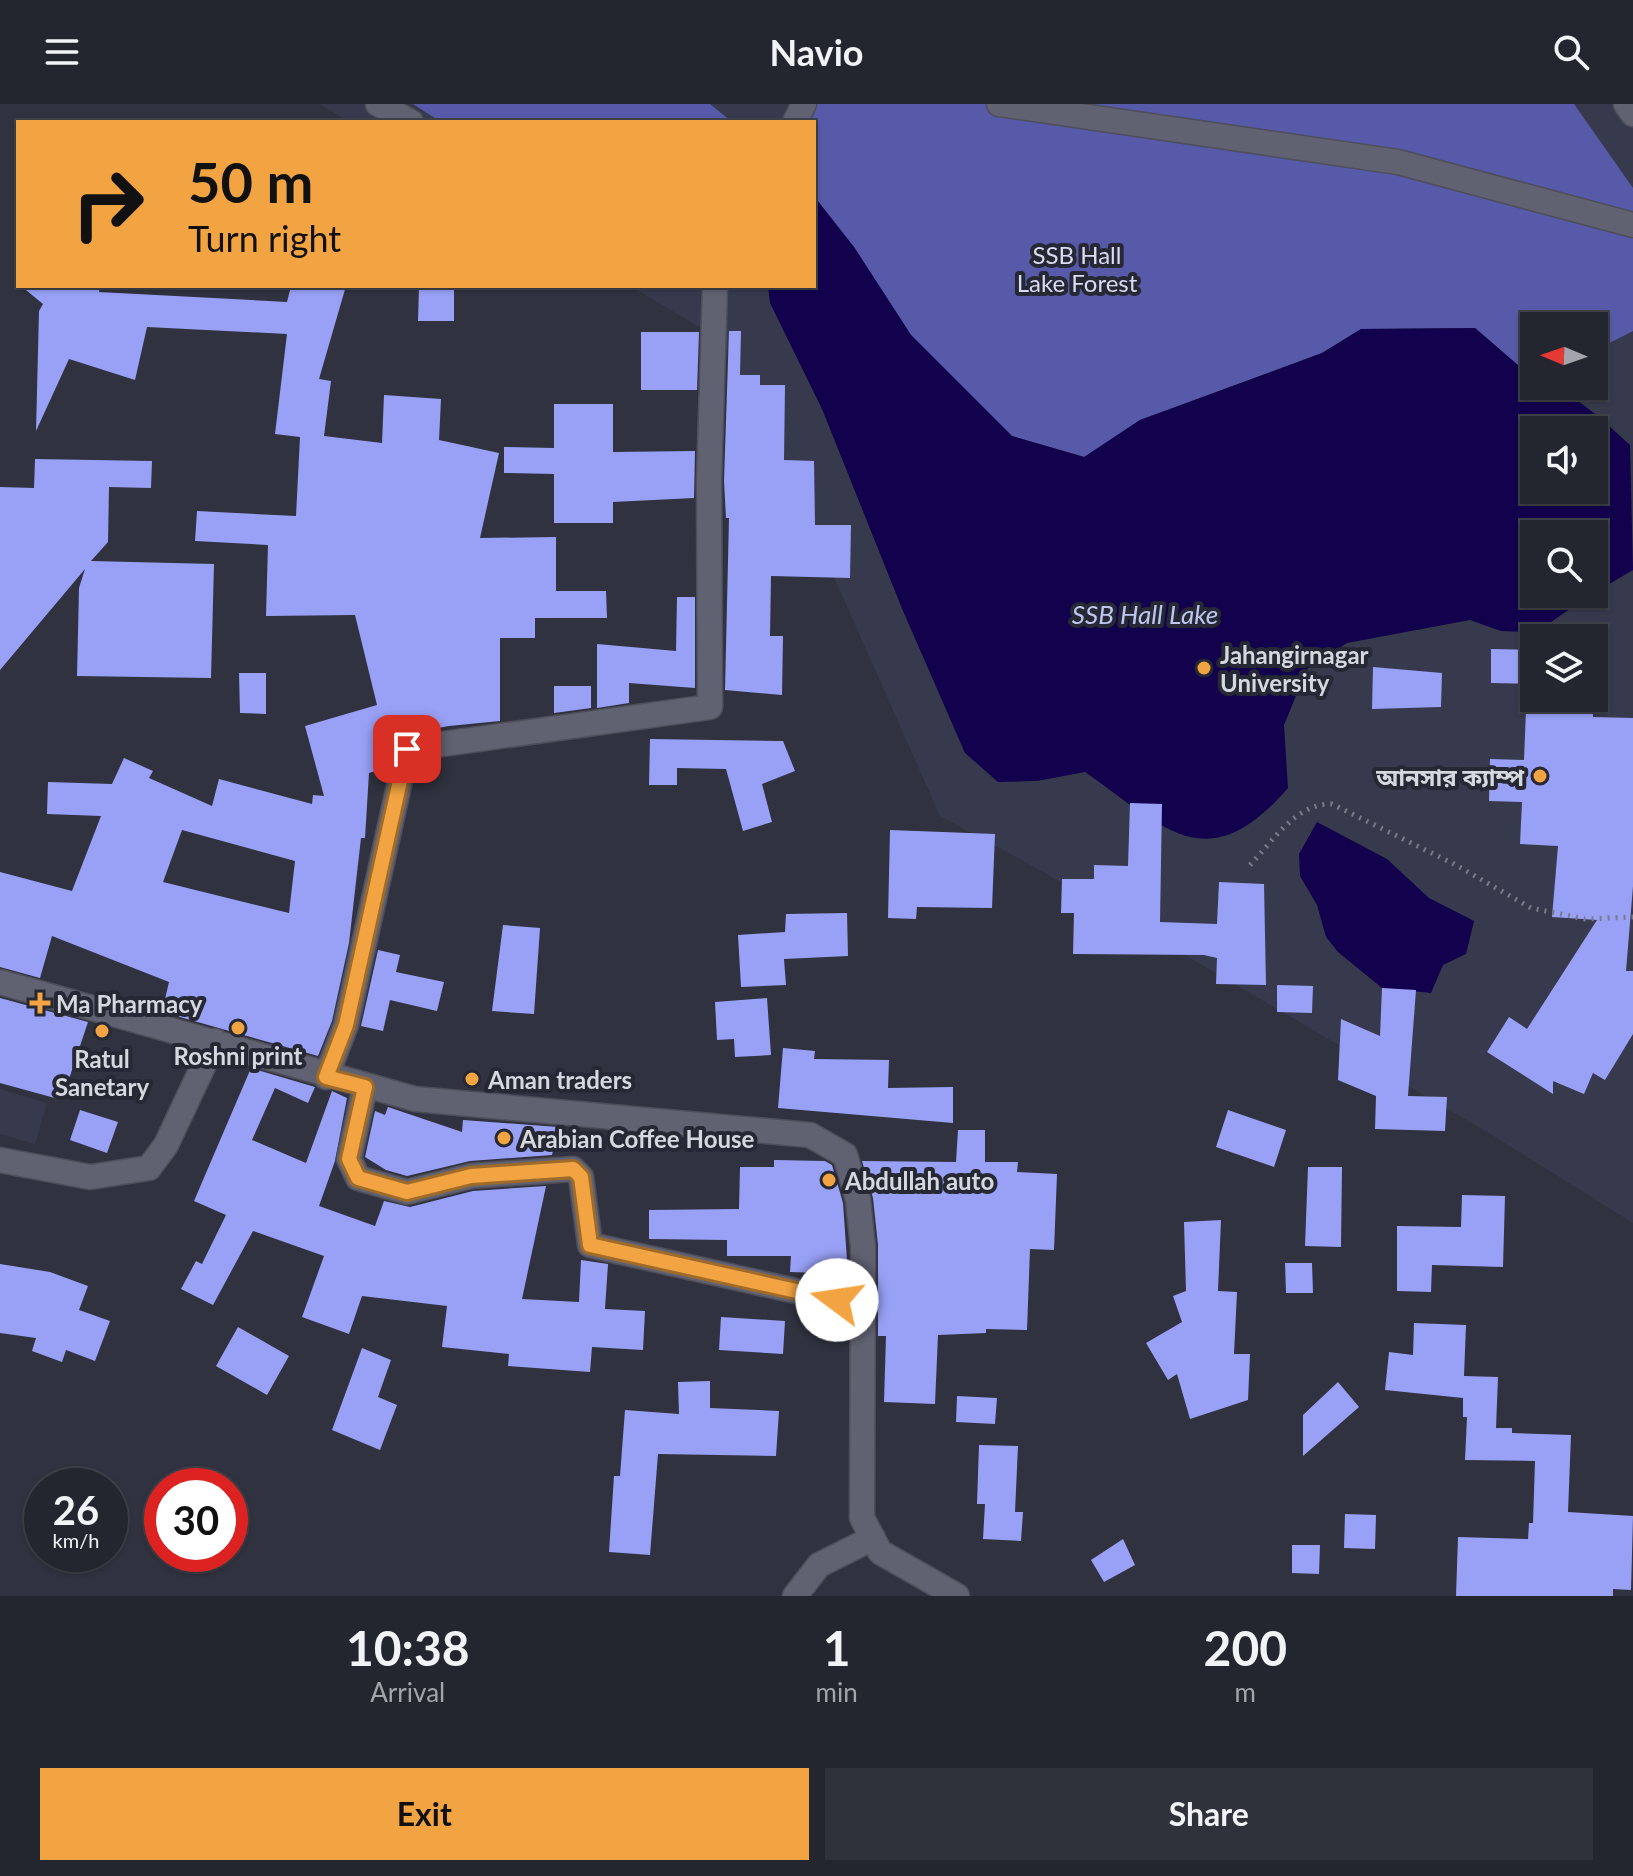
<!DOCTYPE html>
<html lang="en">
<head>
<meta charset="utf-8">
<style>
	:root { --surface:#24262f; --page:#30323b; --text:#f1f3f6; --muted:#a3a5aa; --line:#41434b; --accent:#f3a442 }
	body { margin:0; font-family:Lato,"Noto Sans Bengali",sans-serif; background:var(--page); color:var(--text); height:100vh; display:flex; flex-direction:column; font-size:30px; white-space:nowrap }
	* { box-sizing:border-box; margin:0 }
	p { font-size:26px; color:var(--muted) }
	.icon { flex:none; width:44px; height:44px; fill:none; stroke:currentColor; stroke-width:2; stroke-linecap:round; stroke-linejoin:round }
	.map { position:relative; height:1492px; overflow:hidden }
	.panel { display:flex; flex-direction:column; background:var(--surface); flex:1 }
	.panel>* { flex:none }
	.top-card { position:absolute; left:16px; top:16px; width:800px; height:168px; border-radius:0px; box-shadow:0 2px 6px #0004,0 0 0 2px var(--line); background:#f3a442; color:#111; overflow:hidden }
	.needle { width:52px; rotate:272deg }
	.fabs { position:absolute; left:1520px; top:208px; display:grid; gap:16px }
	.fabs a { display:grid; place-items:center; width:88px; height:88px; border-radius:0px; background:var(--surface); box-shadow:0 2px 6px #0004,0 0 0 2px var(--line); font-size:40px }
	.speed { position:absolute; left:24px; top:1364px; display:flex; gap:16px; font-size:40px; font-weight:700; text-align:center }
	.speed>* { display:grid; place-content:center; width:104px; height:104px; border-radius:50%; background:var(--surface); box-shadow:0 2px 6px #0004,0 0 0 2px var(--line); line-height:1 }
	.speed small { font-size:20px; font-weight:400 }
	.speed .limit { border:12px solid #d22; background:#fff; color:#111 }
	.pin { position:absolute; display:grid; place-items:center; width:68px; height:68px; color:#fff; margin:-34px; border-radius:16px; box-shadow:0 4px 12px #0006 }
	.me { position:absolute; width:88px; margin:-44px; rotate:284deg; stroke-linejoin:round; filter:drop-shadow(0 0 6px #0008) }
	.turn { display:flex; align-items:center; gap:28px; height:168px; padding:0 40px; font-size:36px }
	.turn .icon { width:104px; height:104px; stroke-width:2.5 }
	.turn b { display:block; font-size:56px; line-height:68px }
	.eta { display:flex; justify-content:space-evenly; align-items:center; height:136px; text-align:center }
	.eta b { font-size:48px; font-weight:700; line-height:56px }
	.button { display:flex; gap:16px; margin-top:auto; padding:16px 40px }
	.button a { flex:1; height:92px; border-radius:0px; background:var(--accent); color:#111; font-size:32px; font-weight:700; line-height:92px; text-align:center }
	.button a+a { background:var(--page); color:var(--text) }
	header { display:flex; justify-content:space-between; align-items:center; height:104px; padding:0 40px; background:var(--surface); font-size:36px; font-weight:700 }
	.map>svg:first-child { display:block }
</style>
</head>
<body>
<header><svg class="icon" aria-label="menu" viewBox="0 0 24 24"><path d="M4 6h16M4 12h16M4 18h16"/></svg>Navio<svg class="icon" aria-label="search" viewBox="0 0 24 24"><circle cx="10" cy="10" r="6"/><path d="M15 15l6 6"/></svg></header>
<div class="map">
<svg width="1633" height="1492" viewBox="0 0 1633 1492">
	<rect width="100%" height="100%" fill="#30323f"/>
	<path fill="#373a4d" fill-rule="evenodd" d="M319 0H1633V1119L1492 1031 1047 770 940 712 775 340 723 237 630 182H814V18H350ZM1534 222H1594V282H1534ZM1534 326H1594V386H1534ZM1534 430H1594V490H1534ZM1534 534H1594V594H1534Z
		M0 985 47 999 35 1040 0 1030Z"/>
	<path fill="#565aa9" d="M413 0H710L732 18H441Z
		M808 0H1574L1633 84V227L1594 247V222H1534V275L1475 224 1361 225 1322 249 1140 316 1085 353 1012 332 911 231 854 143 814 99V18H802Z"/>
	<path fill="#12014d" fill-rule="evenodd" d="M814 92 854 143 911 231 1012 332 1084 353 1140 316 1322 249 1361 225 1475 224 1534 275V282C1571 282 1604 318 1630 341L1633 466 1594 489V430H1534V490H1592L1551 518 1528 528 1501 527 1470 516 1347 539 1307 565 1284 621 1288 684C1207 777 1165 724 1085 668L1037 677 998 678 965 649 903 507 822 305 770 199 768 182H814ZM1534 326H1594V386H1534Z
		M1317 718 1387 755 1429 794 1474 817 1466 850 1443 861 1431 889 1382 884 1338 848 1326 833 1317 801 1300 772 1299 750Z"/>
	<path fill="#99a1f7" fill-rule="evenodd" d="M21 182H100L99 188 287 198 291 182H346L319 275 331 277 324 332 382 339 384 291 441 295 439 336 499 349 480 434 556 433V487H606L607 514H535V534H500V617L449 622 377 635 385 664 369 669 365 734H361L349 839 332 917 318 952 162 908 169 878 52 832 40 874 0 863V768L72 787 101 712 47 710 48 678 112 680 124 654 153 667 149 674 212 702 219 675 312 700 313 691 324 692 305 622 377 601 355 511 266 512 268 441 195 437 197 407 296 412 300 333 275 330 287 230 147 223 135 276 69 255 36 327 39 207 43 200ZM182 726 295 757 289 809 163 778Z
		M419 182H454V217H418Z
		M729 227H741L740 271H760V281H785L784 356 814 357 815 421H851L850 474 771 472 770 532H783L782 591 725 586 729 414H726L724 377Z
		M641 228H699L697 286H641Z
		M554 300H613V348L695 347 694 394 613 398V419H554V370L504 369V343L554 344Z
		M35 355 152 357 151 384 109 383 108 438 91 457 214 460 211 574 77 572 79 484 85 465 0 566V383L34 384Z
		M677 493H695V584L629 579V599L597 604V540L676 547Z
		M1491 545 1534 546 1533 580 1491 579Z
		M1373 563 1442 569 1441 603 1372 605Z
		M239 569H266V610L240 609Z
		M554 582H591V604L554 609Z
		M1526 606 1593 607V613L1633 614V782L1626 867H1633V930L1605 976 1593 969 1584 990 1553 977V990L1487 948 1509 913 1527 925 1597 816 1552 813 1558 742 1520 740 1522 698 1489 697 1490 655 1524 656Z
		M650 635 783 637 795 667 762 680 772 718 743 727 726 665 677 664V681H649Z
		M1130 699 1162 700 1160 818 1217 820 1219 778 1264 780 1266 881 1216 880 1217 854 1204 851 1073 850 1074 809H1061L1062 775H1094V761L1128 762Z
		M890 726 995 730 992 804 917 803 916 815 888 814Z
		M847 809 848 852 784 855 786 881 741 883 738 831 785 828 786 810Z
		M503 821 540 824 534 910 492 907Z
		M378 846 400 851 396 868 444 878 437 907 390 896 383 927 361 922Z
		M1277 881 1313 882 1312 909 1277 908Z
		M1382 884 1416 886 1408 992 1447 993 1445 1027 1375 1025 1376 992 1338 976 1341 915 1380 932Z
		M0 894 88 918 62 996 0 979Z
		M767 894 771 951 735 953 734 935 717 936 715 898Z
		M783 944 815 947 814 955 889 956 888 984 953 983V1019L778 1004Z
		M251 964 315 983 308 999 275 984 252 1036 306 1059 332 987 347 994 335 1057 319 1102 375 1122 384 1097 410 1103 473 1087 546 1082 522 1195 579 1198 581 1156 608 1160 605 1205 645 1207 643 1246 592 1243 590 1268 508 1262 509 1250 442 1243 447 1202 362 1192 349 1230 302 1213 324 1152 253 1127 213 1201 181 1185 196 1157 202 1160 226 1111 194 1097Z
		M388 1003 462 1028 463 1016 558 1023 552 1051 470 1057 407 1072 386 1066 365 1053 375 1007 385 1011Z
		M80 1006 118 1018 107 1049 70 1036Z
		M1228 1006 1286 1026 1274 1063 1216 1043Z
		M958 1026H985V1058H1018L1017 1068 1057 1070 1054 1146 1030 1145 1027 1226 986 1225V1229L938 1231 935 1300 884 1298 886 1232H878V1141L873 1094 862 1057 956 1058Z
		M774 1056 825 1057 832 1061 843 1099 848 1170 790 1168 791 1152H727V1136L649 1135V1106L739 1105 740 1063H774Z
		M1308 1063H1342L1341 1143 1305 1142Z
		M1462 1091 1505 1092 1503 1163 1432 1161 1431 1188 1397 1187V1122L1461 1123Z
		M1221 1116 1218 1187 1237 1188 1234 1250H1250L1248 1296 1190 1315 1177 1270 1168 1276 1146 1239 1182 1218 1173 1192 1186 1187 1184 1118Z
		M1285 1159H1312L1313 1189H1286Z
		M0 1160 50 1168 88 1182 79 1206 110 1217 95 1257 66 1246 62 1258 32 1247 36 1234 0 1229Z
		M721 1213 785 1217 783 1250 719 1246Z
		M1414 1219 1466 1221 1464 1272 1498 1273 1496 1324H1512V1329L1571 1331 1568 1408 1633 1412 1631 1486 1613 1485V1492H1456L1458 1433 1528 1435 1529 1419H1533L1535 1357 1465 1356 1467 1313H1463V1294L1385 1286 1389 1248 1413 1251Z
		M238 1223 289 1252 267 1291 216 1262Z
		M362 1244 391 1256 378 1293 397 1301 380 1346 332 1326Z
		M710 1277V1304L779 1307 776 1352 658 1350 650 1451 609 1448 614 1372H620L625 1306 679 1310 678 1278Z
		M1338 1278 1359 1303 1303 1352V1311Z
		M957 1292 997 1294 995 1320 956 1318Z
		M979 1341 1018 1342 1015 1408H1023L1021 1437 983 1435 985 1400H977Z
		M1345 1410 1376 1411 1375 1445 1344 1444Z
		M1123 1435 1135 1461 1104 1478 1091 1456Z
		M1292 1441H1320L1319 1470 1292 1469Z"/>
	<g fill="none" stroke-linecap="round" stroke-linejoin="round">
		<g stroke="#4d4e59" stroke-width="27">
			<path id="minor" d="M378 0 411 18
				M999 0 1398 58 1633 121
				M1626 0 1633 10
				M795 18 804 0
				M0 878 415 995 810 1031 845 1051 858 1096 863 1143 862 1414 880 1448 957 1492
				M326 973 346 921 407 645 710 603 709 377 715 182
				M365 983 349 1055 358 1074 407 1088 471 1072 573 1065 581 1073 590 1141 863 1202
				M0 1056 90 1073 149 1064 166 1041 215 937
				M795 1492 819 1461 873 1434"/>
		</g>
		<path stroke="#797b86" stroke-width="5" stroke-dasharray="2 6" stroke-linecap="butt" d="M1250 761C1273 737 1296 699 1332 700L1454 760 1531 804 1585 815 1633 813"/>
		<use href="#minor" stroke="#606271" stroke-width="24"/>
	</g>
	<g fill="none" stroke-linecap="round" stroke-linejoin="round">
		<g stroke="#9e6b2b" stroke-width="20">
			<path id="route" d="M407 645 346 921 326 973 365 983 349 1055 358 1074 407 1088 471 1072 573 1065 581 1073 590 1141 837 1196"/>
		</g>
		<use href="#route" stroke="#f3a442" stroke-width="14"/>
	</g>
	<g fill="#f3a442" stroke="#262834" stroke-width="3">
		<circle cx="1204" cy="564" r="8"/>
		<circle cx="1540" cy="672" r="8"/>
		<path d="M36 887h8v8h8v8h-8v8h-8v-8h-8v-8h8z"/>
		<circle cx="238" cy="924" r="8"/>
		<circle cx="102" cy="927" r="8"/>
		<circle cx="472" cy="975" r="8"/>
		<circle cx="504" cy="1034" r="8"/>
		<circle cx="829" cy="1076" r="8"/>
	</g>
	<g text-anchor="middle" dominant-baseline="central" stroke-width="8" stroke-linejoin="round" paint-order="stroke">
		<g font-size="24" fill="#d9dcf3" stroke="#262834">
			<text x="1077" y="150">SSB Hall<tspan x="1077" dy="28">Lake Forest</tspan></text>
		</g>
		<g font-size="24" font-weight="bold" fill="#d6d8e0" stroke="#262834" text-anchor="start">
			<text x="1220" y="550">Jahangirnagar<tspan x="1220" dy="28">University</tspan></text>
			<text x="1524" y="672" text-anchor="end">আনসার ক্যাম্প</text>
			<text x="56" y="899">Ma Pharmacy</text>
			<text x="238" y="951" text-anchor="middle">Roshni print</text>
			<text x="102" y="954" text-anchor="middle">Ratul<tspan x="102" dy="28">Sanetary</tspan></text>
			<text x="488" y="975">Aman traders</text>
			<text x="520" y="1034">Arabian Coffee House</text>
			<text x="845" y="1076">Abdullah auto</text>
		</g>
		<g font-size="26" font-style="italic" fill="#bec5f0" stroke="#262834">
			<text x="1145" y="510">SSB Hall Lake</text>
		</g>
	</g>
</svg>
<div class="fabs">
<a><svg class="needle" viewBox="-14 -14 28 28"><path d="M0-13l5 13h-10z" fill="#e53935"/><path d="M0 13l5-13h-10z" fill="#a3a5aa"/></svg></a>
<a><svg class="icon" aria-label="sound" viewBox="0 0 24 24"><path d="M4 9h4l5-4v14l-5-4H4zM17 9q2 3 0 6"/></svg></a>
<a><svg class="icon" aria-label="search" viewBox="0 0 24 24"><circle cx="10" cy="10" r="6"/><path d="M15 15l6 6"/></svg></a>
<a><svg class="icon" aria-label="layers" viewBox="0 0 24 24"><path d="M12 4l9 5-9 5-9-5zM3 14l9 5 9-5"/></svg></a>
</div>
<div class="speed"><div>26<small>km/h</small></div><div class="limit">30</div></div>
<div class="pin" style="left:407px;top:645px;background:#d93025"><svg class="icon" aria-label="arrive" viewBox="0 0 24 24"><path d="M6 21V4h12l-3 4 3 4H6"/></svg></div>
<svg class="me" style="left:837px;top:1196px" viewBox="-20 -20 40 40"><circle r="19" fill="#fff"/><path d="M0-13L10 11 0 6-10 11z" fill="#f3a442"/></svg>
<div class="top-card">
<div class="turn"><svg class="icon" aria-label="right" viewBox="0 0 24 24"><path d="M7 20v-9h11M14 6l5 5-5 5"/></svg><div><b>50 m</b>Turn right</div></div>
</div>
</div>
<section class="panel">
<div class="eta">
<div><b>10:38</b><p>Arrival</p></div>
<div><b>1</b><p>min</p></div>
<div><b>200</b><p>m</p></div>
</div>
<div class="button"><a>Exit</a><a>Share</a></div>
</section>
</body>
</html>
